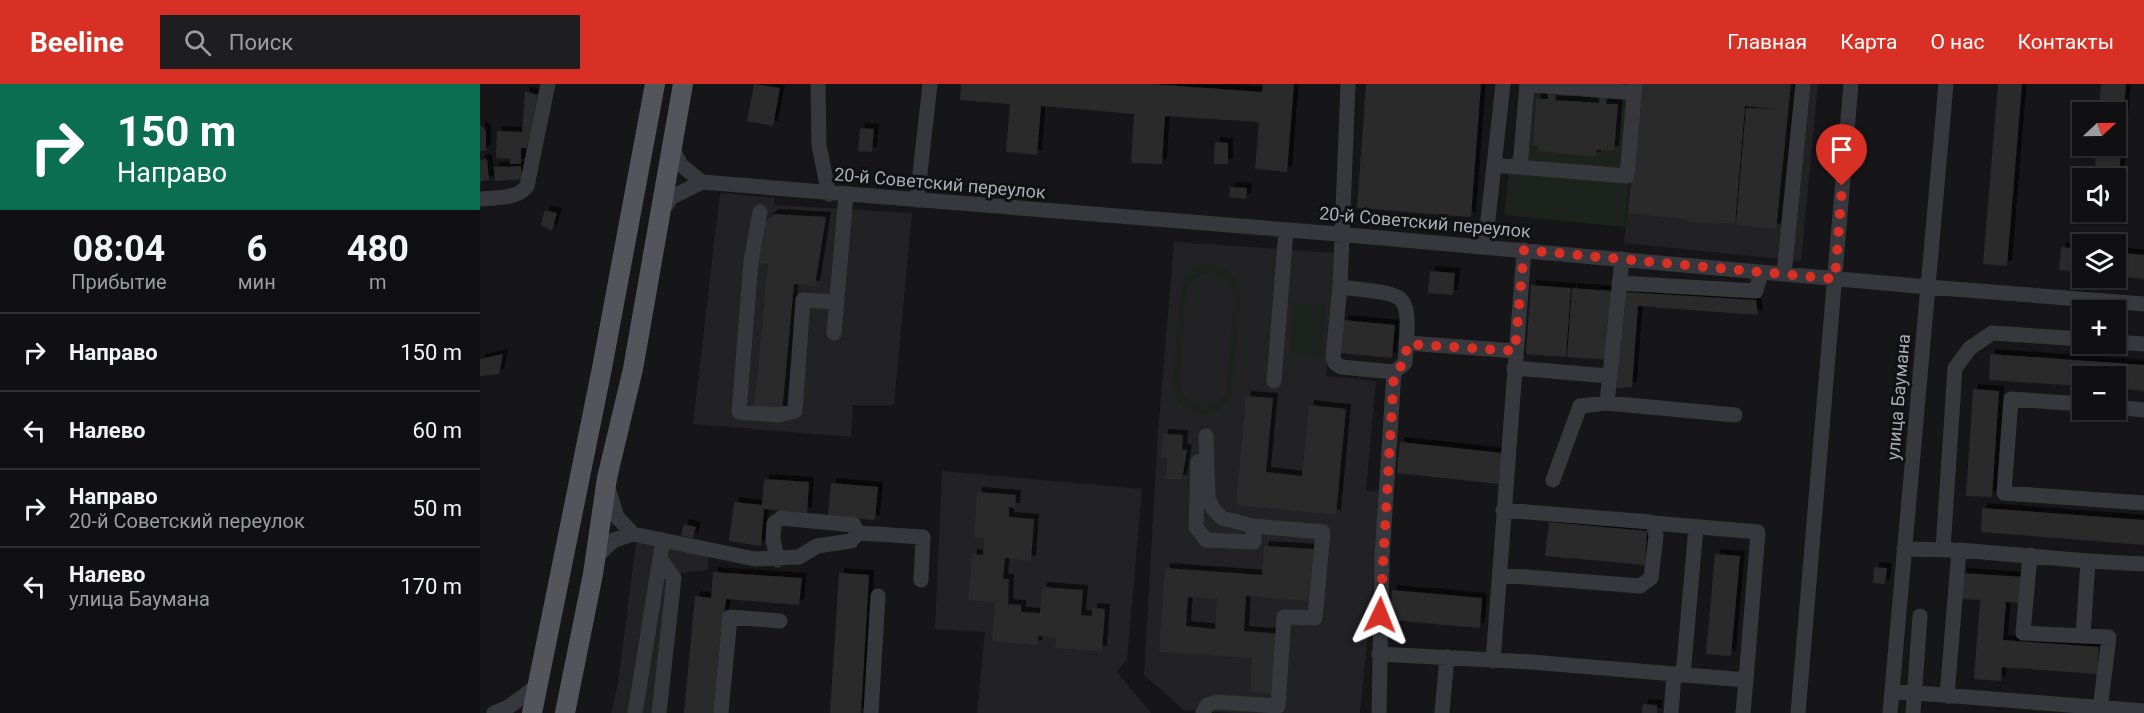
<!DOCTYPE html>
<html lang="ru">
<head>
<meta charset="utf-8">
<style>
	:root { --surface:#101012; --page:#1e1e20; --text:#f1f3f6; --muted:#9c9d9f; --line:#303032; --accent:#d93025 }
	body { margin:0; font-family:Roboto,sans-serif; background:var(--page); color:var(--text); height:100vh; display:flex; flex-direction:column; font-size:22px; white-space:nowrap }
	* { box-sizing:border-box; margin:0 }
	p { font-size:20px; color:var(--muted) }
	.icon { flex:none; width:33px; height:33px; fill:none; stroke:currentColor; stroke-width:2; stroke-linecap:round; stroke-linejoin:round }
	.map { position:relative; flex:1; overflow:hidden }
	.panel { display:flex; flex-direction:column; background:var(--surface); width:480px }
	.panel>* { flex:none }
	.top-card { background:#0b6e4f; color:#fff; overflow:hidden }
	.needle { width:39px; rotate:68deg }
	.buttons { position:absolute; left:1592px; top:18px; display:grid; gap:12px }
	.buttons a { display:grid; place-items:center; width:54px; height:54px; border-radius:0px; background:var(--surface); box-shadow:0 2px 4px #0004,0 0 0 2px var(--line); font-size:30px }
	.pin { position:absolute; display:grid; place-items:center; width:51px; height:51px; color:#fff; margin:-62px -26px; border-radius:50% 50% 50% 0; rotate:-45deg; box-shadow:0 0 6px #0007 }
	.pin .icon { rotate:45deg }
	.me { position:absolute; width:66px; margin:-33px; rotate:2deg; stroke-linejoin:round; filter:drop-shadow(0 0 4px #0008) }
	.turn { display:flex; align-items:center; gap:21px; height:126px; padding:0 18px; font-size:27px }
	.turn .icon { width:78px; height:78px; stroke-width:2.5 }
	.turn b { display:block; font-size:42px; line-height:51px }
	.eta { display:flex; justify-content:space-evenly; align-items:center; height:102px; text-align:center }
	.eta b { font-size:36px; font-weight:700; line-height:42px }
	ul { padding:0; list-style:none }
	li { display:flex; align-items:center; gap:18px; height:78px; padding:0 18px; border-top:2px solid var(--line) }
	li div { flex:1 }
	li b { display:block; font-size:22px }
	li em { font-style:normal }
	header { display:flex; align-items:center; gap:36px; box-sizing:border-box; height:84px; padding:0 30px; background:var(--accent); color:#fff }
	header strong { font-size:28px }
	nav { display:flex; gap:33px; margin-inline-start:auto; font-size:21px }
	.search { width:420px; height:54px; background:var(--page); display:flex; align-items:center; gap:15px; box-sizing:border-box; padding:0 21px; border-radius:0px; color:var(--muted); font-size:22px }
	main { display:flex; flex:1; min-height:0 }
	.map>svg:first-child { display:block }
</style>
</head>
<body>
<header>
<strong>Beeline</strong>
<div class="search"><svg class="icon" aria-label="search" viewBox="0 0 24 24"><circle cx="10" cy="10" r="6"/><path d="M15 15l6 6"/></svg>Поиск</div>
<nav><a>Главная</a><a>Карта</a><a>О нас</a><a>Контакты</a></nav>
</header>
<main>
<section class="panel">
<div class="top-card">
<div class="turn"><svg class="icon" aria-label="right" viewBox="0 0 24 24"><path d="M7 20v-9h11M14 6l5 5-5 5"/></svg><div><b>150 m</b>Направо</div></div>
</div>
<div class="eta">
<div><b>08:04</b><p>Прибытие</p></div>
<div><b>6</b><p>мин</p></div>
<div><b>480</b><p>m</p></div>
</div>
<ul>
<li><svg class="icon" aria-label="right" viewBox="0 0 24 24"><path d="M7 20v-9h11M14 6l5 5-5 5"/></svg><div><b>Направо</b></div><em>150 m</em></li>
<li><svg class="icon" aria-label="left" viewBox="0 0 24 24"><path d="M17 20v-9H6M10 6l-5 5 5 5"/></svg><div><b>Налево</b></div><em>60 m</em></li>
<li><svg class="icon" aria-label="right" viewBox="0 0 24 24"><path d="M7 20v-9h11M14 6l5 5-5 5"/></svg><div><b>Направо</b><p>20-й Советский переулок</p></div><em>50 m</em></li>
<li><svg class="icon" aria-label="left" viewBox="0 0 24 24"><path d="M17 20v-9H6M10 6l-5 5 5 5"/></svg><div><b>Налево</b><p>улица Баумана</p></div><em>170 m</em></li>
</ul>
</section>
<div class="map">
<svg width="1664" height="629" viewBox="0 0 1664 629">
	<defs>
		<filter id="shadow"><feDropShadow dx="5" dy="-5" stdDeviation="0" flood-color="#0009"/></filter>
	</defs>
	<rect width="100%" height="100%" fill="#161618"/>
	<path fill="#222225" d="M1160 0H1338L1321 177 1144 159Z
		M240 109 294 114V121L432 129 414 321H373L371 353 213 340Z
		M694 158 858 169 846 292 896 297 886 406 902 408 880 629H753L704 626 664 591 678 348Z
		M462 387 662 405 647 576 636 587 671 629H497L505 548 455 545Z
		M156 458 228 468V486L193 490 175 629H131L138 600Z"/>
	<path fill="#1c231d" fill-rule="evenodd" d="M1042 0H1158L1145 143 1024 131 1030 75 1037 63Z
		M726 179C747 181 757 190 761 210L751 314C736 334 716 335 698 318L692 298 702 197 708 188ZM727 189C743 189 751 198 754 213L746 309C734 325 718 326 704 313L699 297 707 203 712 196Z
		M815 218 846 221 841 273 810 270Z"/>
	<path fill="#29292c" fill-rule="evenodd" filter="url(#shadow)" d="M274 0 300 4 293 42 267 37Z
		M481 0H671L782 8 783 0H814L807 88 775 85 779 38 685 32 682 80 651 79 654 30 561 22 557 71 526 68 530 20 480 16Z
		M886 0H1001L991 133 877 124Z
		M1162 0H1311L1296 145 1256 141 1266 24 1297 25 1265 22 1255 140 1209 138 1204 135 1148 129Z
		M1518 0H1542L1527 182 1503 180Z
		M1621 0H1646L1637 120H1635V94H1614L1617 62H1635V28H1619Z
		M1067 5 1095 7 1094 12 1076 11 1075 16 1119 19V14L1100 12 1101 8 1128 10 1126 20H1138L1134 67 1117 66 1116 73 1058 67V62L1053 61 1056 15H1068Z
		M45 7 58 11 47 64H41V80H30V75L16 74 17 47 42 48Z
		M0 41 6 46V67H0Z
		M380 44 394 45 392 68 378 67Z
		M735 58 748 59V80H734Z
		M7 75 9 96 2 97 0 100V76Z
		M41 82 42 95 15 97 14 83Z
		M750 103 767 104 766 115 749 113Z
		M65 126 77 129 72 147 61 141Z
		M294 130 346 133 335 202 314 200 302 328 274 326 288 180 276 179 281 140Z
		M1581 163 1602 165V189L1579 186Z
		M1635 168 1664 171V195L1635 192Z
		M950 187 975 189 973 211 948 209Z
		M1051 201 1091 204 1086 273 1046 270Z
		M1092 204 1132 207 1127 276 1087 273Z
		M1144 208 1276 216 1278 231 1158 222 1152 303 1136 304Z
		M863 236 915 241 912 274 861 269Z
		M23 270 19 290 0 292V275Z
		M1510 270 1664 281V307L1635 304V292H1602V302L1509 296Z
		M1493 305 1519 307 1512 413 1486 412Z
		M766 312 793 314 786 388 822 392 829 321 866 325 856 431 756 421Z
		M683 350 703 351 702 365 707 366 702 396 686 395 687 374H681Z
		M920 358 1022 369 1019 400 917 389Z
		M284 395 329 398 327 429 284 425 281 462 249 457 254 418 282 421Z
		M351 399 398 403 395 436 348 432Z
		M497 408 536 411 535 424 529 423V433L554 435 551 477 525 474 523 495H529L528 520 541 521V528L560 529 562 503 603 506 601 531 612 532V524L625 525 622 567 575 564 576 554 558 552 557 561 512 557 515 518 488 516 492 470 503 471 504 454 494 453Z
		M1502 424 1664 436V461L1501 448Z
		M1069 438 1167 447 1165 481 1065 472Z
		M204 440 216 443 213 454 201 451Z
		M784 462 834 465 830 517 766 512 764 547 802 550 797 610 770 608 772 574 679 568 685 484 782 491ZM708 513 737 515 735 545 706 542Z
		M1235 470 1260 472 1251 572 1226 570Z
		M1394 483 1407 484 1405 500 1393 499Z
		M233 488 322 494 319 521 246 515 235 629H204L215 512 231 514Z
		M359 489 389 491 381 629H350Z
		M1482 489 1542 493 1540 519 1526 518 1523 556 1619 563 1617 590 1522 583 1521 597 1494 595 1500 516 1480 515Z
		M912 506 1002 514 1000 544 910 536Z
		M1163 620 1177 621V629H1162Z"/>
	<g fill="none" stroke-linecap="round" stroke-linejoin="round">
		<path stroke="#37383d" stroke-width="15" d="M338 0 339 62 349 110
			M868 0 860 203 853 273 855 279 861 283 914 288 902 473 899 629
			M1048 0 1154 9
			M192 64 201 81 222 98 846 149 1448 203 1664 220
			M1014 81 1147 92 1155 0
			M1040 83 1047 0
			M0 115C16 113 37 116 47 102L68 0
			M437 116 450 0
			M182 127 192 113 222 98
			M280 128 271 177 259 328 298 331 315 327 323 216 356 218
			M1005 163 1023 0
			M1304 190 1323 0
			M1139 199 1276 207 1281 188
			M860 203C932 212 930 204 925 279L914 288
			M354 249 366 111
			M1635 258 1664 260
			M927 259 1035 267
			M1034 284 1129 292
			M794 297 806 146
			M1127 319 1142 175
			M1602 320 1531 315 1524 409 1664 419
			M1635 323 1664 326
			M718 378 716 443 726 456 774 458 773 442
			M1073 396 1100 322 1127 319 1255 331
			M128 404 137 433 153 450
			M1173 439 1278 448 1266 596
			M378 449 443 453 441 496
			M1424 465 1473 466
			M1463 465 1475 284 1490 264 1512 249 1602 255
			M1550 471 1543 549 1603 552
			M116 473 134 456 153 450 275 475 319 473 337 462 371 457 378 449 374 441 301 434 294 439 293 457 298 476
			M1608 477 1664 480
			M1020 491 1160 502 1171 494 1176 452 1173 439 1170 438 1023 426
			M899 570 1051 578 1266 596 1263 629
			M1013 577 1044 166
			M1203 591 1216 443
			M1412 607 1664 627
			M1467 612 1479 466 1608 477 1603 552 1629 553 1620 625
			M14 629 30 622 58 601
			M155 629 183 456
			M179 629 194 494 180 475
			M241 629 250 533 300 537
			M391 629 398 512
			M723 629 727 621 736 618 798 622 804 533 835 534 843 448 773 442 742 434 734 426 728 414 726 352
			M962 629 967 573
			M1191 629 1194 591
			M1318 629 1371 0
			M1410 629 1466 0
			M1433 629 1440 532"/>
		<path stroke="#53555c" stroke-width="20" d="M52 629 122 284 175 0
			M85 629 113 490 127 394 153 285 203 0"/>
	</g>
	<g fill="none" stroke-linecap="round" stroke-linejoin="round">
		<path stroke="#d93025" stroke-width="10" stroke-dasharray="0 18" d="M900 531 914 288 925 279 927 260 1035 267 1044 166 1355 195 1362 102"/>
	</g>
	<g text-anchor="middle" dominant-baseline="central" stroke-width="6" stroke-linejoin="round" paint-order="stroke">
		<g font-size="18" fill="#a8adb8" stroke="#111113">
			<text transform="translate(460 99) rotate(5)">20-й Советский переулок</text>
			<text transform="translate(945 138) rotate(5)">20-й Советский переулок</text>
			<text transform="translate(1418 313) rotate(-85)">улица Баумана</text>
		</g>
	</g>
</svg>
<div class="buttons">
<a><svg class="needle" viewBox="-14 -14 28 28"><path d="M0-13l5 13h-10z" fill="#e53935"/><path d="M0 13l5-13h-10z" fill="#9c9d9f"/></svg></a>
<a><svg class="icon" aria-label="sound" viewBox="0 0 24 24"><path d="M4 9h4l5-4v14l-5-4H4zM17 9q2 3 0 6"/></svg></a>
<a><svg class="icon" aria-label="layers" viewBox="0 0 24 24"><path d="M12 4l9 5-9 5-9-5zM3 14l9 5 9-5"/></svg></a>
<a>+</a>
<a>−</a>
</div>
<div class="pin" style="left:1362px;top:102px;background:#d93025"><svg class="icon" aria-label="arrive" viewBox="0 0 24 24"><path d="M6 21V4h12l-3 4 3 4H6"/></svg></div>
<svg class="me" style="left:900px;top:531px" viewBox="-20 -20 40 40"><path d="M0-17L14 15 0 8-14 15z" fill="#d93025" stroke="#fff" stroke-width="4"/></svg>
</div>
</main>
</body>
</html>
